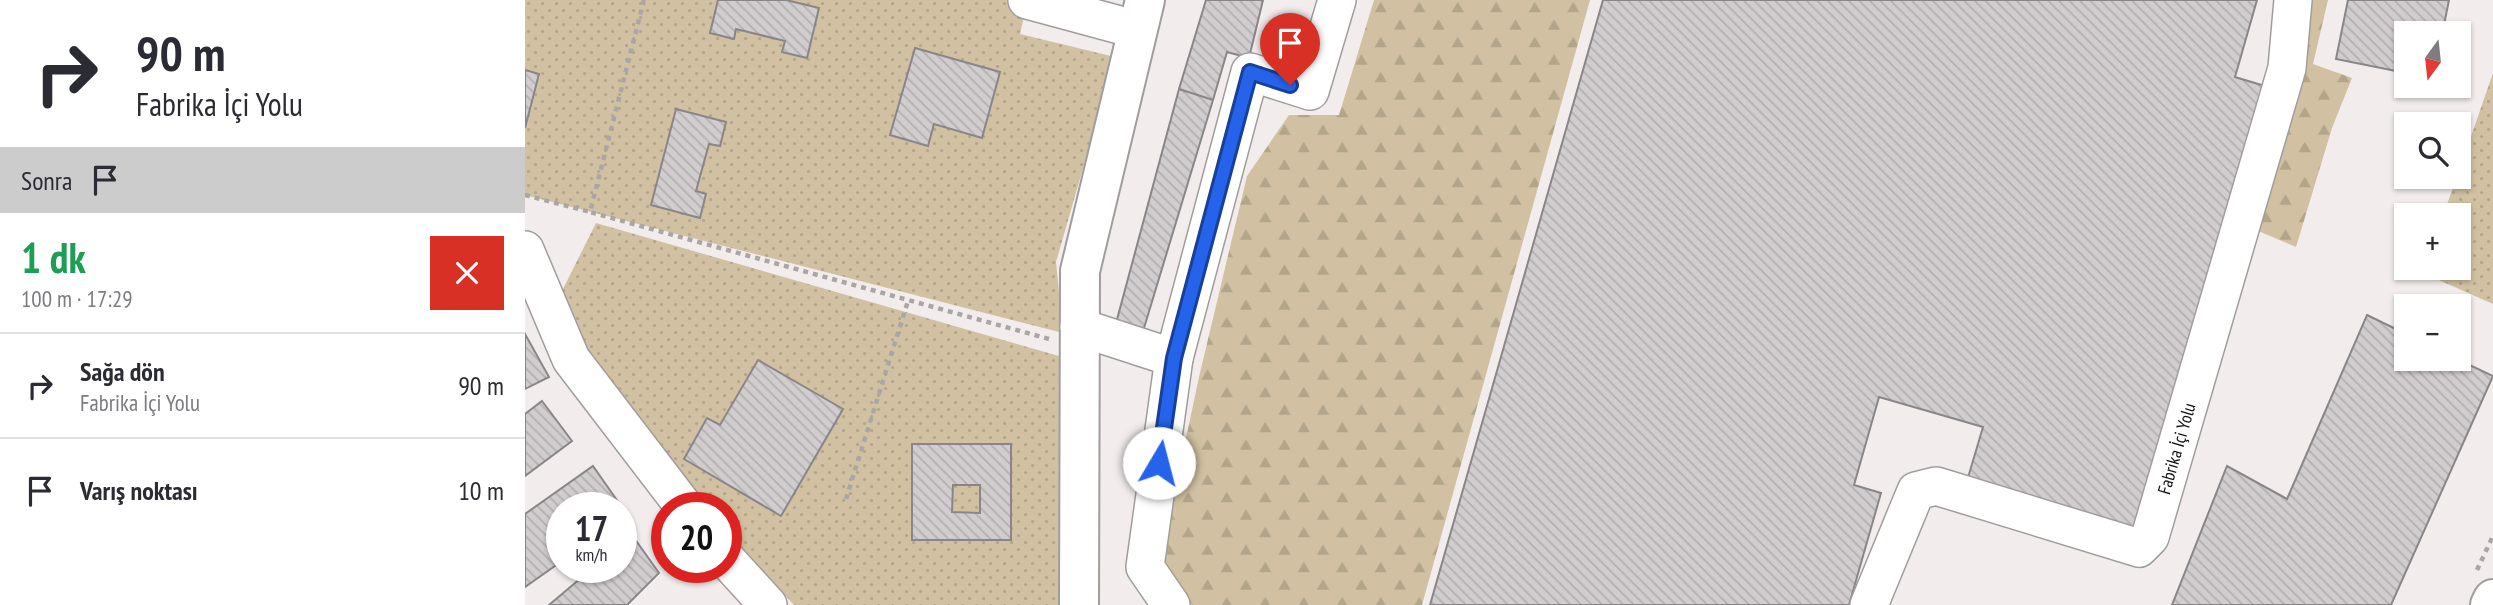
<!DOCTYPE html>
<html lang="tr">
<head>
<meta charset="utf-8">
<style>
	:root { --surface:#fff; --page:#f2f2f3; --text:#2b2b33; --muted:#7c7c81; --line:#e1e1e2 }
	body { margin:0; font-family:"PT Sans Narrow",sans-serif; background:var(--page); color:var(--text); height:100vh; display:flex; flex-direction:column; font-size:26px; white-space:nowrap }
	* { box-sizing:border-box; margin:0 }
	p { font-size:23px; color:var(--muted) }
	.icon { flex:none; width:38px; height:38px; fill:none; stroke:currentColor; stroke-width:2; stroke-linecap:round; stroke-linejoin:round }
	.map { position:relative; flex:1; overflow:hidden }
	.sheet { display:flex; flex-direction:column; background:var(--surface); width:525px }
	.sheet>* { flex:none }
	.hud { background:#fff; color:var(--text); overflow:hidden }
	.needle { width:46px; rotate:195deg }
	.fabs { position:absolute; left:1869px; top:21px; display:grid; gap:14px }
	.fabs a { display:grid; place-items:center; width:77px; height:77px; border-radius:0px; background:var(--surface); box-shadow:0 2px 5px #0004; font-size:35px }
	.speed { position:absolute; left:21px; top:492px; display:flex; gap:14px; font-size:35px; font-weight:700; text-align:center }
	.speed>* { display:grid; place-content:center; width:91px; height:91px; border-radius:50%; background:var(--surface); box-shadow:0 2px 5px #0004; line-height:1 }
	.speed small { font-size:18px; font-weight:400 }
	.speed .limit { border:10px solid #d22; background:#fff; color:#111 }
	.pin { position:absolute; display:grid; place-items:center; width:60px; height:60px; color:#fff; margin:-72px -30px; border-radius:50% 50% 50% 0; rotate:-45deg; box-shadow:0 0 7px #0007 }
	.pin .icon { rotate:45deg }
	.me { position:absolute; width:77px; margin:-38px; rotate:8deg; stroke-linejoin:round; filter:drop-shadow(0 0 5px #0008) }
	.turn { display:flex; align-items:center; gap:24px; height:147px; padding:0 21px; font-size:32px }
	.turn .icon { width:91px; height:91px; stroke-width:2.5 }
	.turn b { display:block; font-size:49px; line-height:60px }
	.then { display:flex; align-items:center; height:66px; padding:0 21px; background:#0003; gap:14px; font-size:26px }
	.round { display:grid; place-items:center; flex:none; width:74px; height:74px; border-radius:0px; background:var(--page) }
	.summary { display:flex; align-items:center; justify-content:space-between; height:119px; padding:0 21px }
	h1 { font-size:42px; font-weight:700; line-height:52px; color:#1e9e55 }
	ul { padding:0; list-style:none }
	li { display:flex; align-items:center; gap:21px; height:105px; padding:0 21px; border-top:2px solid var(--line) }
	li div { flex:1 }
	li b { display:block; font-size:26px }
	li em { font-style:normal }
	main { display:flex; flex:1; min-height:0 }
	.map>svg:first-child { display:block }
</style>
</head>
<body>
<main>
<section class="sheet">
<div class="hud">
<div class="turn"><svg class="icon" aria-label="right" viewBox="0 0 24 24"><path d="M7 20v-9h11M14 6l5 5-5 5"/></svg><div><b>90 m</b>Fabrika İçi Yolu</div></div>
<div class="then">Sonra<svg class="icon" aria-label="arrive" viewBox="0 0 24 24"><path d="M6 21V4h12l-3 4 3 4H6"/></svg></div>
</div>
<div class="summary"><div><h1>1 dk</h1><p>100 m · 17:29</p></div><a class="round" style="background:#d93025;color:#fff"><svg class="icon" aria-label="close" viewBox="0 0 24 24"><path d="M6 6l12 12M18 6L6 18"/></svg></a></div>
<ul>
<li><svg class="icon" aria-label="right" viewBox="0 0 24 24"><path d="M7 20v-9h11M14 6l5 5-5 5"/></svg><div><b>Sağa dön</b><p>Fabrika İçi Yolu</p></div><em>90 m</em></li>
<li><svg class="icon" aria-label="arrive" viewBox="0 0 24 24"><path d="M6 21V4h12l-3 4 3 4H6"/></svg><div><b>Varış noktası</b></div><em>10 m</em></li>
</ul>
</section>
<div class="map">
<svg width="1968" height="605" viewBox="0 0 1968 605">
	<defs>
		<pattern id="forest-firs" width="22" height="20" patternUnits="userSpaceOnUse" patternTransform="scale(1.75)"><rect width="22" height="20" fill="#d1c1a2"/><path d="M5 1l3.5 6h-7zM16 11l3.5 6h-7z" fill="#b2a58a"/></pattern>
		<pattern id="park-dots" width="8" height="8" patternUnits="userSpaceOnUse" patternTransform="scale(1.75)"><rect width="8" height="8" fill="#d1c1a2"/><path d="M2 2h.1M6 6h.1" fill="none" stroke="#b2a58a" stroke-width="1.8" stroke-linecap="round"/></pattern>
		<pattern id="building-back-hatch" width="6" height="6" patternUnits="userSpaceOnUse" patternTransform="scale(1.75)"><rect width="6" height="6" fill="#d1cdcf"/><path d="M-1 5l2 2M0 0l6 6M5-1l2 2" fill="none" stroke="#b2afb1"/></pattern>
	</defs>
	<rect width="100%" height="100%" fill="#f2edec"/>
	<path fill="url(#forest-firs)" d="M849 0H1065L897 605H667L635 561 674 377 722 176 764 115H814Z
		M1778 0H1803L1788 64 1827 78 1807 128 1771 247 1726 228Z"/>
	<path fill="url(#park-dots)" d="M0 0H503L495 34 590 57 531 262 538 333 0 195Z
		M1968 73V304L1898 273 1900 268H1934V215H1918L1932 177H1934V171Z
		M71 223 534 356V605H269L201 530V508L183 507 59 357 34 297Z"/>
	<path fill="url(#building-back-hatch)" stroke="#8a8588" stroke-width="2" fill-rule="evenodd" d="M193 0H261L294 8 282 58 257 52 260 41 211 29 209 39 185 33Z
		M681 0H738L724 58 702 52 688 100 654 89Z
		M1078 0H1732L1710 77 1743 87 1616 530 1442 481 1458 427 1354 397 1329 485 1356 493 1324 605H905Z
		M1823 0H1924L1918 30 1927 33H1881V73L1811 59Z
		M1934 36 1939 38 1934 73Z
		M390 48 475 72 457 138 409 124 403 146 365 135Z
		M0 70 14 74 0 128Z
		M654 89 688 100 616 338 590 327Z
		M151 109 201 122 195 146 184 144 171 191 181 194 175 218 126 205Z
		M1842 315 1881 334V359H1932L1968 376 1866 605H1647L1702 466 1762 499Z
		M0 334 24 377 0 389Z
		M233 360 318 409 256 516 159 459 182 418 195 425Z
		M17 401 47 441 0 476V414Z
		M387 444H486V540H387ZM428 485H455V513L427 512Z
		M68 466 103 516 96 520V508H37V561L0 587V514Z
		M107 535 134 573 102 605H24L69 567H96V544Z"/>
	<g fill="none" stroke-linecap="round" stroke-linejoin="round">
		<g stroke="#a29d9d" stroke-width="40">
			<g id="minor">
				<path d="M502 0 613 30"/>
				<path d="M0 250 46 359 160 508"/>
				<path d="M554 327 649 358 620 567 646 605"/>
				<path d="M649 358 725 72 785 91 812 0"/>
				<path d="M201 559 243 605"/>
				<path id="s1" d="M1344 605 1391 491 1411 486 1614 548 1625 537 1762 68 1768 0"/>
			</g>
		</g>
		<g stroke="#a29d9d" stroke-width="42">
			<path id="major" d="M554 605 555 271 620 0
				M1965 605 1968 599"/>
		</g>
		<path stroke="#aaa6a6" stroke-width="4.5" stroke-dasharray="5 5" stroke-linecap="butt" d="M119 0 65 212 524 339
			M0 195 65 212
			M321 499 383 301
			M1952 570 1968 536"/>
		<use href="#minor" stroke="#fff" stroke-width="37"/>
		<use href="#major" stroke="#fff" stroke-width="38"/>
	</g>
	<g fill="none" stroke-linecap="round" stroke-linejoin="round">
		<g stroke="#184099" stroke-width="18">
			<path id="route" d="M634 463 649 358 725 72 765 85"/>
		</g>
		<use href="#route" stroke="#2563eb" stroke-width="12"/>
	</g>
	<g text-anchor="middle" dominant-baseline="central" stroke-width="7" stroke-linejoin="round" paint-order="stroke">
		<g font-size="18" fill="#121111" stroke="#fffafa">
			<text stroke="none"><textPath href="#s1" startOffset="464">Fabrika İçi Yolu</textPath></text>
		</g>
	</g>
</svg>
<div class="fabs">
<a><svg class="needle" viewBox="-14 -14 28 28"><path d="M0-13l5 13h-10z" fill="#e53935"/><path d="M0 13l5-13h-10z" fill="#7c7c81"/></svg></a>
<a><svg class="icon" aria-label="search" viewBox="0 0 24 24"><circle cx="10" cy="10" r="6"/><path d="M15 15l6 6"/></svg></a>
<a>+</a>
<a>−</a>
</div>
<div class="speed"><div>17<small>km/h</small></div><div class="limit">20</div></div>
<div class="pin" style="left:765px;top:85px;background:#d93025"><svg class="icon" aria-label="arrive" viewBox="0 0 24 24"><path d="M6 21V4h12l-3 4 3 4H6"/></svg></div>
<svg class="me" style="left:634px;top:463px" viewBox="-20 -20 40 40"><circle r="19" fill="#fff"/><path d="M0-13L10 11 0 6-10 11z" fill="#2563eb"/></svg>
</div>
</main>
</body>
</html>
